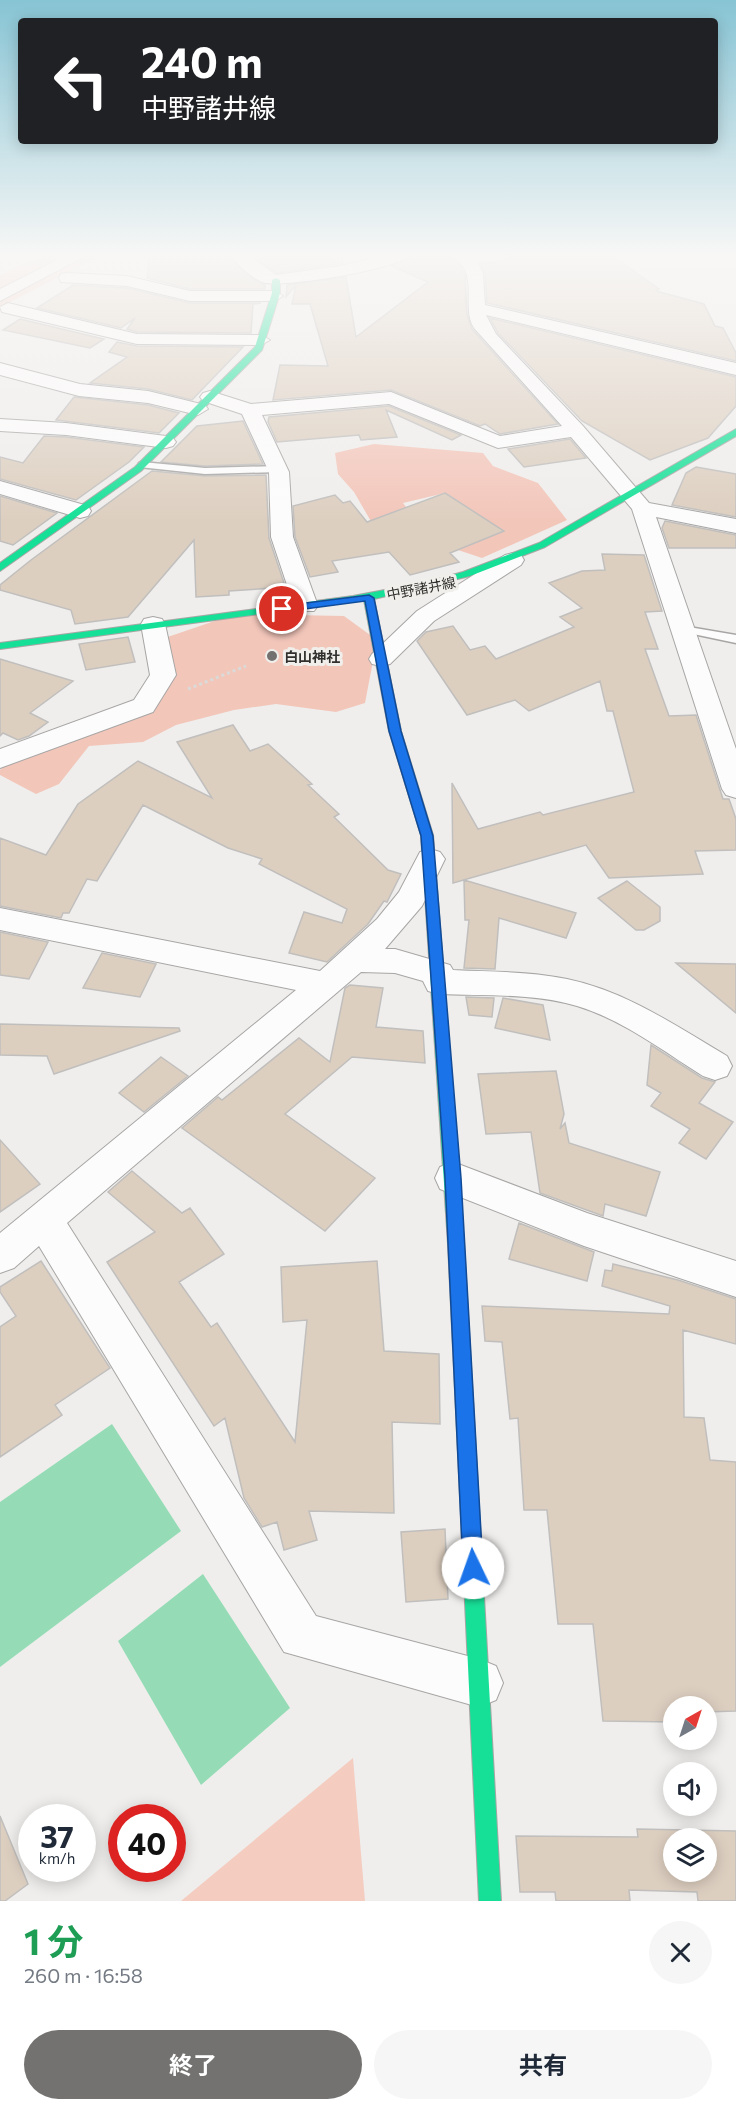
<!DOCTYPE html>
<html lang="ja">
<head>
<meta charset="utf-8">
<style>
	:root { --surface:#fff; --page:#f6f6f7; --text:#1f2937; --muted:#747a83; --accent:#737270 }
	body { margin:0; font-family:Commissioner,"Noto Sans JP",sans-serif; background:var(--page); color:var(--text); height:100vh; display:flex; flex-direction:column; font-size:22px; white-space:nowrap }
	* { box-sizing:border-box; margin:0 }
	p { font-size:20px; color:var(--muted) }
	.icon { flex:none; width:33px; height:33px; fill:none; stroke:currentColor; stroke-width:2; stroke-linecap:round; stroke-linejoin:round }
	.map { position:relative; height:1901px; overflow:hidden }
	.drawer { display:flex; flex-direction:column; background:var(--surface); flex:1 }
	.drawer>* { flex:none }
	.banner { position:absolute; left:18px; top:18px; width:700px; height:126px; border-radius:6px; box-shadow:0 3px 15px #0003; background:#202124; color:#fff; overflow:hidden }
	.needle { width:39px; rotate:39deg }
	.controls { position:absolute; left:663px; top:1696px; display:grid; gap:12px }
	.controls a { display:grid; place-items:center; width:54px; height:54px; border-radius:50%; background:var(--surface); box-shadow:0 3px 15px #0003; font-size:30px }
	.speed { position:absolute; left:18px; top:1804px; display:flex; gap:12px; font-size:30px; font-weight:700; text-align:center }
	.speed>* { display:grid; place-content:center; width:78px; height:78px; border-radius:50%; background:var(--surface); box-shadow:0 3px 15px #0003; line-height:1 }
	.speed small { font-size:15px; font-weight:400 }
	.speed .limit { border:9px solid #d22; background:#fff; color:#111 }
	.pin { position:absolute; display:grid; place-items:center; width:51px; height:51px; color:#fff; margin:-26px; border:3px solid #fff; border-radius:50%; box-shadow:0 2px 6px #0007 }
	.me { position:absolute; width:66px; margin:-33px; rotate:357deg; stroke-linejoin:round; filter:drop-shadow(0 0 4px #0008) }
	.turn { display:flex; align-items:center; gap:21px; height:126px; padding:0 24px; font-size:27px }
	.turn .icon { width:78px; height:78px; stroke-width:2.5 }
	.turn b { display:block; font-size:42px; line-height:51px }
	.round { display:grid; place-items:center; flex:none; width:63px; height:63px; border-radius:32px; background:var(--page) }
	.head { display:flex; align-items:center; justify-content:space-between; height:102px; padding:0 24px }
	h1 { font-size:36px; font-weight:700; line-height:45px; color:#1e9e55 }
	.button { display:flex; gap:12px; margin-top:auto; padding:12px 24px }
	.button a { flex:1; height:69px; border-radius:36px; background:var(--accent); color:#fff; font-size:24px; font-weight:700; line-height:69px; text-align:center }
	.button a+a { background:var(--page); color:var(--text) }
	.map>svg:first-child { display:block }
</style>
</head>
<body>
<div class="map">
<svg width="736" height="1901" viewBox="0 0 736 1901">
	<rect width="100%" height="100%" fill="#efeeec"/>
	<path fill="#f4ccc0" d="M44 255H102L0 307V275Z
		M353 1758 365 1901H181Z"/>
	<path fill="#f3c6ba" d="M374 444 483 453 493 466 538 483 567 520 482 558 443 545 503 531 445 493 403 503 422 528 383 542 354 492 338 474 335 453Z
		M235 614 344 616 377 640 365 703 336 712 276 704 234 710 176 725 143 742 89 746 59 784 36 794 0 775V770L19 751 144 706 163 675 156 641Z"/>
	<path fill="#95dcb6" d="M112 1424 181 1531 0 1667V1502Z
		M203 1574 290 1708 201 1785 118 1641Z"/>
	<path fill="#ddcfc0" stroke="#c0bfbd" stroke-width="1.5" fill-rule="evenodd" d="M149 255H228L248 276 265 285V289H190L147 278Z
		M252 255H342L343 263 277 273Z
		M412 255H449L460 266 465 276 467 314 472 329 558 424 500 434 485 424 480 426 391 390 273 400 280 365 328 366 310 304H292L296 285 286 297 287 285 346 277 356 337 428 282 391 266Z
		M512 255H611L659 289 656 291 704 304 715 326 723 328 736 353V361L487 303 485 273 481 264 502 262Z
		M73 285 127 288 190 303H261L253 304 251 333 137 332 127 329 135 318 121 328 37 308Z
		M490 318 736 377V406L708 438 650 460 582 421 498 333Z
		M20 319 104 339 90 348 3 330Z
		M117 342 137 346 243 347 192 400 148 389 90 383 127 357 109 352Z
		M74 397 148 405 179 413 159 433 56 420Z
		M389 406 461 435 452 440 386 410 397 437 361 440 359 435 277 442 268 422 269 417Z
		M243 421 263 464 205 466 161 462 197 426Z
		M44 436 66 437 144 447 129 462 76 500 0 479V457L23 463Z
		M570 439 586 458 524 467 508 449Z
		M696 467 736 474V517L672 505 686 473Z
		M152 471 205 476 266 475 269 538 284 583 272 585 273 588 229 591V595L196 597 194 540 128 617 75 624 71 610 0 590V585L31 560Z
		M445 493 504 531 450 553 459 562 410 575 389 552 332 561 338 572 310 577 295 537 293 506 335 495 343 503 350 501 367 522Z
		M0 496 57 513 13 545 0 541Z
		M665 521 736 535V548H669L662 528Z
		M602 554 644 555 662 611 645 612 658 649H645L669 716 696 715 723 799H729L736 819V850L695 851 703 874 609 878 586 845 453 883 452 783 478 829 540 812 543 815 634 792 613 711H607L600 681 529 711 515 700 467 715 417 641 426 632 453 626 470 650 485 646 496 659 574 627 560 617 582 608 549 583 582 571 605 570Z
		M128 637 135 662 86 670 79 644Z
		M0 659 73 681 30 713 48 722 29 736 18 740 3 733 0 736Z
		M233 725 250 751 268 744 312 784 308 785 339 814 334 817 388 870 401 874 387 902 384 901 368 924 327 962 289 953 304 912 342 923 347 909 259 864 262 859 228 848 143 805 97 881 87 879 69 913H63L61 918 0 906V838L46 855 78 804 138 761 212 798 177 742Z
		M464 880 576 913 566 938 499 918 495 969 464 968 469 920H465Z
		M627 881 660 907V921L644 930H636L598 898Z
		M0 932 48 942 29 979 0 975Z
		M102 953 156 964 140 997 83 988Z
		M676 963 736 964V1013Z
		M350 985 383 988 376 1027 423 1031 425 1063 352 1057 285 1114 375 1178 325 1231 182 1128 218 1097 222 1100 299 1038 330 1062 345 988Z
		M466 997 494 998 492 1017 469 1015Z
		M503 998 543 1005 550 1040 495 1028Z
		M0 1024 179 1028 180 1031 54 1074 47 1056 0 1055Z
		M651 1045 702 1078 715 1082 699 1103 733 1122 706 1159 679 1143 690 1129 651 1106 661 1093 647 1085Z
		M161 1057 188 1076 144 1112 119 1093Z
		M556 1071 564 1114 560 1129 565 1123 569 1143 660 1172 646 1216 605 1204 603 1216 540 1193 531 1132 486 1134 478 1074Z
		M0 1140 40 1184 0 1212Z
		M132 1171 182 1213 190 1208 224 1254 179 1282 211 1327 217 1323 295 1442 307 1320 283 1322 281 1267 377 1261 384 1351 439 1354 440 1424 392 1422 394 1513 309 1511 317 1540 284 1550 277 1522 262 1527 244 1498 225 1418 214 1426 107 1262 155 1232 108 1192Z
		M519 1223 594 1252 587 1281 509 1259Z
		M41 1261 110 1368 55 1405 62 1415 0 1457V1327L16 1316 0 1292V1287Z
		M613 1264 678 1280 736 1299V1344L683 1330 684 1417 704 1418 710 1460 736 1462V1711L706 1712V1707H674V1722L603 1721 593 1624H558L547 1510H524L518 1418 510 1419 502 1342 485 1341 482 1306 669 1314 670 1306 602 1286 605 1270 612 1271Z
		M445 1529 448 1599 406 1602 401 1532Z
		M0 1816 28 1884 5 1901H0Z
		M637 1829 736 1831V1901H698L697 1892 629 1890 630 1901H556L555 1892H520L516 1836 638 1837ZM674 1839H706V1872H674Z"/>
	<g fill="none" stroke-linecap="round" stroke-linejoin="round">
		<g stroke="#a7a6a5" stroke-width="3">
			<path id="lane" d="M142 462 205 468 278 466 283 469 278 472 205 474 139 467V463Z
				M683 626 736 635V643L679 631V627Z"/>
		</g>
		<g stroke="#a7a6a5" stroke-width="2">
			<path id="street" d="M67 255H87L0 301V289Z
				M230 255H248L276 275 340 266 387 255H410C399 269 280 289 262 282 252 278 237 264 230 255Z
				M451 255H510L502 260 477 262 483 273 485 305 736 363V375L486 315 496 334 583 426 649 503 736 519V533L656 517 736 749V798L726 795 722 789 632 509 571 437 498 448 389 404 262 415 289 472 293 537 318 606 314 611H298L294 606 271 537 269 472 242 414 203 401 200 397 203 393 210 391 251 404 391 392 500 436 562 426 474 328C463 310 474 287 464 268 461 262 455 260 451 255Z
				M67 273 127 276 190 291H275L283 296 275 301H190L127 286 61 282 59 278 61 274Z
				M8 303 137 334 261 335 270 340 261 345 137 344 2 312 0 307Z
				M0 363 80 384 148 391 205 405 208 409 198 415 148 403 79 396 0 375Z
				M0 419 66 423 166 436 173 438 176 442 173 446 166 448 66 435 0 431Z
				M0 481 88 506 91 511 88 516 80 518 0 494Z
				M513 553 521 555 524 560 521 565 434 621 390 664 381 666 372 664 369 659 372 654 417 611 505 555Z
				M153 617 162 619 165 624 176 675 153 712 0 768V749L134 700 150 675 141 624 144 619Z
				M430 849 440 852 445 859 422 906 385 949H395L450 965 453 970C491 972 530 971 567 979 626 991 676 1026 727 1056L732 1066 727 1076 715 1080 703 1076C663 1051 623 1020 577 1006 533 993 484 996 439 994L428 991 423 981 395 973 361 972 67 1223 316 1616 479 1659 496 1666 503 1683 496 1700 479 1707 284 1652 39 1246 14 1268 0 1273V1233L296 990 0 930V908L320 971 377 919 399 892 420 852Z
				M453 1162 587 1213 736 1261V1297L584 1246 440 1189 435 1178 440 1167Z"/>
		</g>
		<g stroke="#a7a6a5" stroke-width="2">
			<path id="fast" d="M276 278 280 280V293L262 350 141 471 0 571V563L135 467 255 347 272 293V280Z
				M736 429V436L545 547 470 576 374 599 401 731 433 835 464 1244 462 1249 456 1251 450 1249 448 1244 421 835 389 731 364 600 0 649V643L353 596 427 582 463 572 539 543Z
				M467 1444 473 1447 476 1453 501 1901H479L458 1453 461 1447Z"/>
		</g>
		<g stroke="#a7a6a5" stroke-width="2">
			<path id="slow" d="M456 1237 462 1239 464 1244 476 1453 473 1459 467 1462 461 1459 458 1453 448 1244 450 1239Z"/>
		</g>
		<path stroke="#dadad8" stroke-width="3" stroke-dasharray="3 3" stroke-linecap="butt" d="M188 689 246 666"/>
		<use href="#lane" fill="#fdfcfc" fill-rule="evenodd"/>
		<use href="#street" fill="#fdfcfc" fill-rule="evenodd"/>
		<use href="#fast" fill="#16e098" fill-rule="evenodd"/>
		<use href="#slow" fill="#ffcf43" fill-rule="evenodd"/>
	</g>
	<linearGradient id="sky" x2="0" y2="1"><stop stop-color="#87c4d4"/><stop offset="0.49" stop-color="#f8f7f6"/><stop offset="1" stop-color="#f8f7f6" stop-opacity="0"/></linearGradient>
	<rect width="736" height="521" fill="url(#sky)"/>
	<path fill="#1a73e8" stroke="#114b97" stroke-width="1.5" d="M369 595 374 598 401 731 433 836 461 1178 483 1568 480 1575 473 1578 466 1575 463 1568 445 1178 421 836 389 731 365 601 282 612 277 609 282 606Z"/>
	<circle fill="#737270" stroke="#f0efeb" stroke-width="2" cx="272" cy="656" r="6"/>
	<g text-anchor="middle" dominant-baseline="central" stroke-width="6" stroke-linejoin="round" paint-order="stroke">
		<g font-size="14" fill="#30302e" stroke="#f0efeb">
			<text transform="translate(421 588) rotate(-11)">中野諸井線</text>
		</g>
		<g font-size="14" font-weight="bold" fill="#30302e" stroke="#f0efeb" text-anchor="start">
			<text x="284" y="656">白山神社</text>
		</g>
	</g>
</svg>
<div class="controls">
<a><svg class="needle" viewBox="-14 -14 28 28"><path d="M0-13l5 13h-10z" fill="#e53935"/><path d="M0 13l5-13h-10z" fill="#747a83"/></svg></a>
<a><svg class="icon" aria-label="sound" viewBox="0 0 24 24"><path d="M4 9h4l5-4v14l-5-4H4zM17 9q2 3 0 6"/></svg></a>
<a><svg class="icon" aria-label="layers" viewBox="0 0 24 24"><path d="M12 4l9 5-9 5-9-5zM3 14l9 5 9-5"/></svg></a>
</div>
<div class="speed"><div>37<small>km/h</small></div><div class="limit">40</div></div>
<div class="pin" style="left:282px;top:609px;background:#d93025"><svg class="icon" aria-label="arrive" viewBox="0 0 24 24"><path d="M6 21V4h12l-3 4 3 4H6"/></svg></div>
<svg class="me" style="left:473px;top:1568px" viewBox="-20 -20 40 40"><circle r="19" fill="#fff"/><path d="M0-13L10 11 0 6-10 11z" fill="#1a73e8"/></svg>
<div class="banner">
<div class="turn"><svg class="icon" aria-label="left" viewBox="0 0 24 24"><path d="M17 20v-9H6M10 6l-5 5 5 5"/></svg><div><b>240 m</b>中野諸井線</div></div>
</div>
</div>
<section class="drawer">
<div class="head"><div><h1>1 分</h1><p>260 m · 16:58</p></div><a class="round"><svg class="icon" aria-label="close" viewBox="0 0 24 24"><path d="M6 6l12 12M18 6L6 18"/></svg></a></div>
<div class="button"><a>終了</a><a>共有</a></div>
</section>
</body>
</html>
